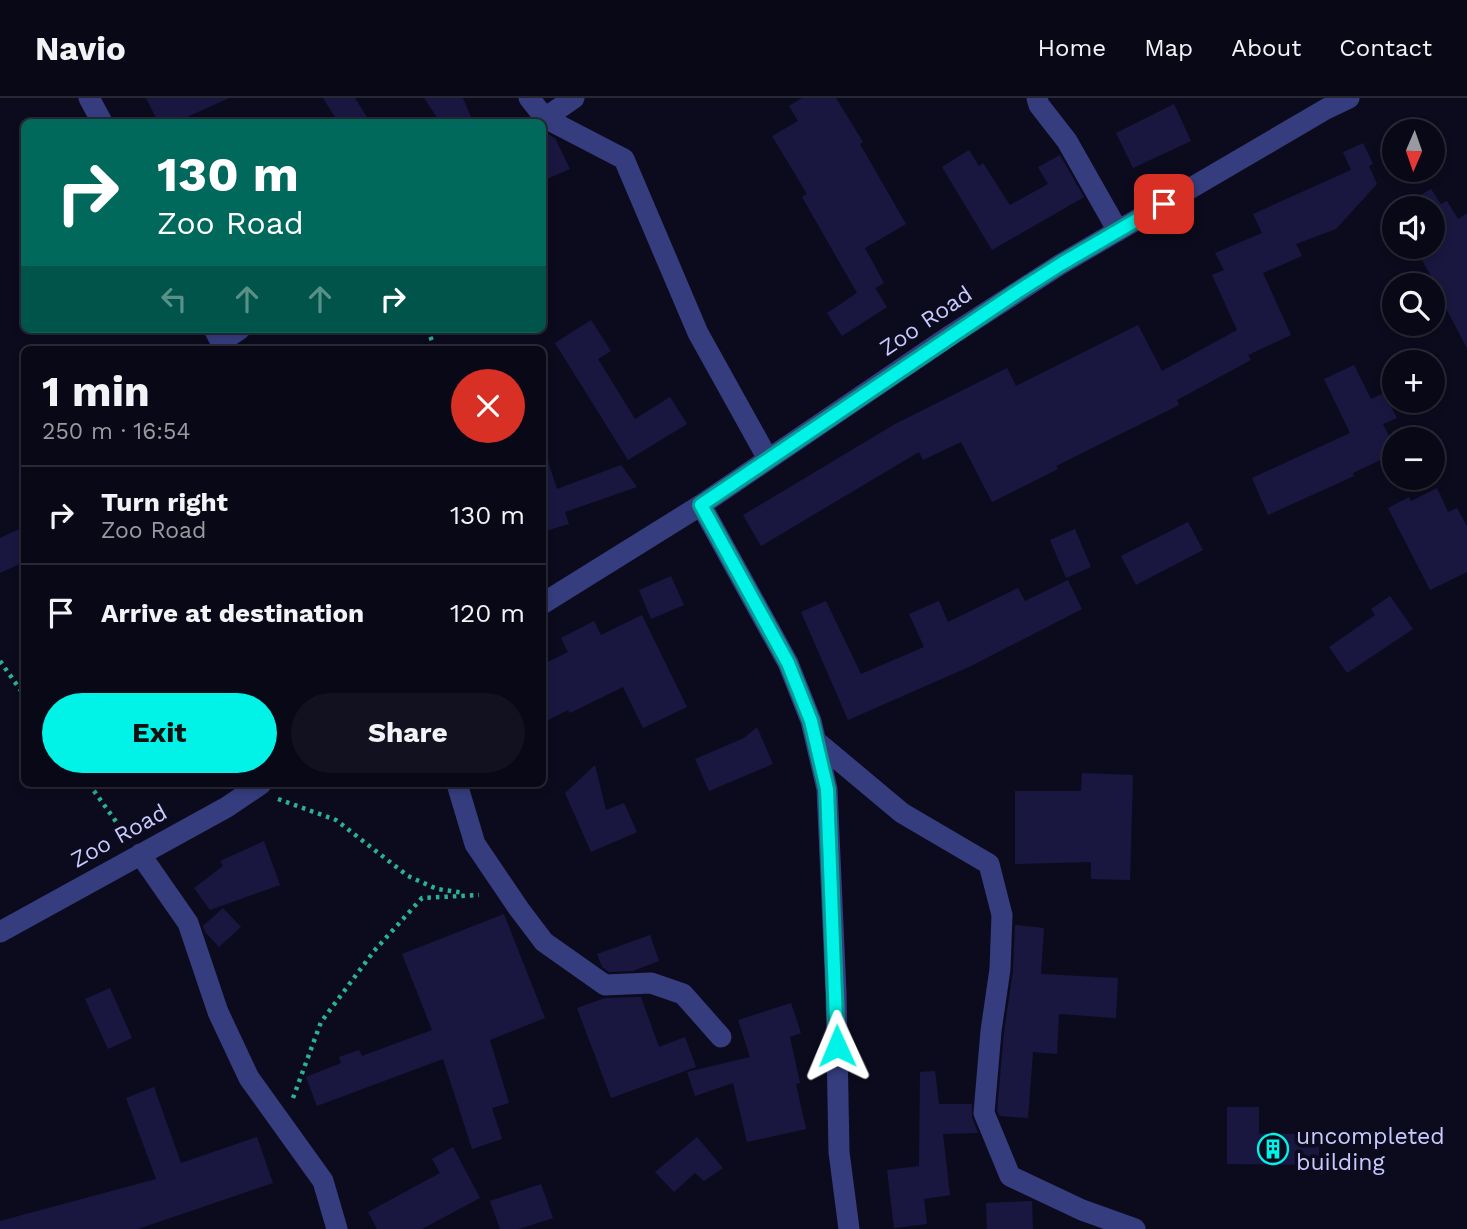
<!DOCTYPE html>
<html lang="en">
<head>
<meta charset="utf-8">
<style>
	:root { --surface:#090816; --page:#12111f; --text:#f1f3f6; --muted:#999aa1; --line:#292935; --accent:#00f3e6 }
	body { margin:0; font-family:"Work Sans",sans-serif; background:var(--page); color:var(--text); height:100vh; display:flex; flex-direction:column; font-size:26px; white-space:nowrap }
	* { box-sizing:border-box; margin:0 }
	p { font-size:23px; color:var(--muted) }
	.icon { flex:none; width:38px; height:38px; fill:none; stroke:currentColor; stroke-width:2; stroke-linecap:round; stroke-linejoin:round }
	.map { position:relative; flex:1; overflow:hidden }
	.details { position:absolute; left:21px; top:248px; width:525px; height:441px; display:flex; flex-direction:column; background:var(--surface); border-radius:10px; box-shadow:0 4px 10px #0003,0 0 0 2px var(--line) }
	.details>* { flex:none }
	.banner { position:absolute; left:21px; top:21px; width:525px; height:214px; border-radius:10px; box-shadow:0 4px 10px #0003,0 0 0 2px var(--line); background:#00695c; color:#fff; overflow:hidden }
	.needle { width:46px; rotate:182deg }
	.fabs { position:absolute; left:1382px; top:21px; display:grid; gap:14px }
	.fabs a { display:grid; place-items:center; width:63px; height:63px; border-radius:50%; background:var(--surface); box-shadow:0 4px 10px #0003,0 0 0 2px var(--line); font-size:35px }
	.pin { position:absolute; display:grid; place-items:center; width:60px; height:60px; color:#fff; margin:-30px; border-radius:14px; box-shadow:0 4px 10px #0006 }
	.me { position:absolute; width:77px; margin:-38px; rotate:359deg; stroke-linejoin:round; filter:drop-shadow(0 0 5px #0008) }
	.turn { display:flex; align-items:center; gap:24px; height:147px; padding:0 21px; font-size:32px }
	.turn .icon { width:91px; height:91px; stroke-width:2.5 }
	.turn b { display:block; font-size:49px; line-height:60px }
	.lanes { display:flex; align-items:center; height:66px; padding:0 21px; background:#0003; justify-content:center; gap:35px; direction:ltr }
	.lanes .off { opacity:.35 }
	.round { display:grid; place-items:center; flex:none; width:74px; height:74px; border-radius:37px; background:var(--page) }
	.headline { display:flex; align-items:center; justify-content:space-between; height:119px; padding:0 21px }
	h1 { font-size:42px; font-weight:700; line-height:52px }
	.cta { display:flex; gap:14px; margin-top:auto; padding:14px 21px }
	.cta a { flex:1; height:80px; border-radius:42px; background:var(--accent); color:#111; font-size:28px; font-weight:700; line-height:80px; text-align:center }
	.cta a+a { background:var(--page); color:var(--text) }
	ul { padding:0; list-style:none }
	li { display:flex; align-items:center; gap:21px; height:98px; padding:0 21px; border-top:2px solid var(--line) }
	li div { flex:1 }
	li b { display:block; font-size:26px }
	li em { font-style:normal }
	header { display:flex; align-items:center; gap:42px; box-sizing:border-box; height:98px; padding:0 35px; background:var(--surface); border-bottom:2px solid var(--line) }
	header strong { font-size:33px }
	nav { display:flex; gap:38px; margin-inline-start:auto; font-size:24px }
	.map>svg:first-child { display:block }
</style>
</head>
<body>
<header>
<strong>Navio</strong>
<nav><a>Home</a><a>Map</a><a>About</a><a>Contact</a></nav>
</header>
<div class="map">
<svg width="1467" height="1131" viewBox="0 0 1467 1131">
	<rect width="100%" height="100%" fill="#0c0b1e"/>
	<path fill="#19173f" d="M146 0H229L176 24H158Z
		M323 0H355L370 24H338Z
		M424 0H463L473 24H440Z
		M802 0H836L863 44 860 46 906 126 865 150 884 185 875 190 887 209 842 238 827 215 857 195 802 99 807 96 772 38 798 23 789 8Z
		M1174 6 1191 43 1133 70 1116 35Z
		M546 35 555 40 570 71 542 83V36Z
		M1363 45 1373 66 1369 68 1377 86 1336 131 1296 146 1302 158 1263 175 1291 237 1248 257 1251 262 1177 302 1179 307 1056 368 1058 371 992 404 961 344 923 362 919 354 761 448 743 417 895 326 1007 270 1016 288 1138 227 1162 273 1237 232 1212 177 1224 172 1215 155 1262 135 1253 116 1351 72 1343 54Z
		M969 52 979 68 983 65 1010 107 1048 86 1038 69 1060 57 1084 99 992 152 942 69Z
		M1431 91 1441 106 1447 103 1458 121 1467 115V250L1434 188 1436 186 1414 149H1433V110H1399Z
		M591 222 611 253 598 261 635 321 670 299 687 326 628 362 555 245Z
		M1354 267 1371 301 1384 295 1397 320 1383 326 1395 350V355L1353 375 1354 378 1268 417 1252 380 1350 335 1324 281Z
		M547 360 557 391 621 367 637 389 565 414 569 426 542 434V361Z
		M1437 390 1448 414 1457 410 1467 428V474L1430 492 1388 410 1409 399 1411 403Z
		M1188 424 1203 452 1136 487 1121 458Z
		M24 429V464L0 475V440Z
		M1075 431 1091 469 1066 480 1050 442Z
		M671 478 684 507 651 521 639 492Z
		M1068 482 1082 511 969 569 848 622 801 514 826 503 861 576 924 549 909 516 939 503 948 524 1018 490 1025 503Z
		M1390 498 1413 531 1347 575 1329 549 1375 517 1371 511Z
		M642 517 687 609 643 630 623 589 570 615 568 612 542 625V567L568 554 561 540 594 523 601 537Z
		M757 629 773 666 709 693 695 661 744 640Z
		M595 667 606 712 624 705 637 734 591 754 565 695Z
		M1082 675 1133 677 1130 782 1091 781V764L1015 766V693H1081Z
		M264 743 280 787 210 812 194 790 223 768 220 763Z
		M223 810 241 829 219 849 205 834 203 828Z
		M504 816 545 920 490 942 509 1005 492 1010 502 1041 472 1051 443 961 317 1008 306 979 341 965 339 959 359 952 362 958 432 932 402 856Z
		M1015 827 1044 830 1041 876 1118 880 1116 920 1059 916 1057 956 1033 954 1028 1020 1000 1018 997 1013 1004 934 1013 873Z
		M650 837 659 863 633 873 609 874 602 869 597 856Z
		M110 890 132 940 108 951 85 901Z
		M641 899 659 949 685 939 696 969 611 1000 577 910 605 900Z
		M791 905 801 935 790 939 800 985 796 986 806 1031 747 1044 733 985 695 998 687 974 750 959 738 922Z
		M935 973 939 1006H972V1019L978 1035 943 1036 950 1097 924 1101 927 1126 894 1130 887 1072 919 1068 920 974Z
		M154 989 181 1065 257 1039 273 1085 138 1131H0V1123L156 1081 126 1000Z
		M1227 1009H1259V1036H1319V1067L1227 1066Z
		M697 1039 723 1070 704 1083 695 1075 674 1094 655 1074Z
		M453 1049 480 1100 422 1131H377L368 1114 440 1075 432 1061Z
		M541 1086 553 1120 519 1131H500L490 1103Z
		M1032 1103 1033 1131H987L986 1105Z"/>
	<g fill="none" stroke-linecap="round" stroke-linejoin="round">
		<path stroke="#29b295" stroke-width="4.5" stroke-dasharray="3.5 5" stroke-linecap="butt" d="M427 231 436 252
			M0 563 24 597
			M89 686 125 736
			M278 701 336 722 408 778 437 791 464 795
			M293 1000 321 924 374 853 422 800 479 797"/>
		<path stroke="#353d7f" stroke-width="21" d="M89 0 102 24
			M529 0 545 20 624 61 698 235 768 361
			M1037 0 1039 7 1067 43 1118 133
			M539 24 574 0
			M214 231 225 252
			M221 244 240 231
			M701 407 788 565 811 623 827 691 836 895 839 1054 849 1131
			M542 506 701 407 951 237 1061 166 1326 11 1349 0
			M816 643 902 715 989 766 1002 817 1000 871 991 933 984 1015 1010 1078 1082 1112 1135 1131
			M457 686 475 746 519 811 544 844 605 887 651 885 683 896 721 939
			M140 756 188 825 218 914 249 980 323 1083 337 1131
			M0 834 227 709 261 686"/>
	</g>
	<g fill="none" stroke-linecap="round" stroke-linejoin="round">
		<g stroke="#009e96" stroke-width="18">
			<path id="route" d="M837 948 827 691 811 623 788 565 701 407 1017 194 1061 166 1164 106"/>
		</g>
		<use href="#route" stroke="#00f3e6" stroke-width="12"/>
	</g>
	<defs>
		<g id="building-ring" transform="scale(1.575)"><circle r="9.5" fill="#0c0b1e" stroke="#00f3e6" stroke-width="1.5"/><path d="M-4-6H4V6H1V3H-1V6H-4ZM-2.5-4.3h1.7v1.8h-1.7ZM.8-4.3h1.7v1.8H.8ZM-2.5-1h1.7V.8h-1.7ZM.8-1h1.7V.8H.8Z" fill="#00f3e6"/></g>
	</defs>
	<g fill-rule="evenodd">
		<use href="#building-ring" x="1273" y="1051"/>
	</g>
	<g text-anchor="middle" dominant-baseline="central" stroke-width="7" stroke-linejoin="round" paint-order="stroke">
		<g font-size="23" fill="#c8caff" stroke="#0c0b1e">
			<text transform="translate(926 223) rotate(-34)">Zoo Road</text>
			<text transform="translate(119 738) rotate(-29)">Zoo Road</text>
		</g>
		<g font-size="23" fill="#c8caff" stroke="#0c0b1e" text-anchor="start">
			<text x="1296" y="1038">uncompleted<tspan x="1296" dy="26">building</tspan></text>
		</g>
	</g>
</svg>
<div class="fabs">
<a><svg class="needle" viewBox="-14 -14 28 28"><path d="M0-13l5 13h-10z" fill="#e53935"/><path d="M0 13l5-13h-10z" fill="#999aa1"/></svg></a>
<a><svg class="icon" aria-label="sound" viewBox="0 0 24 24"><path d="M4 9h4l5-4v14l-5-4H4zM17 9q2 3 0 6"/></svg></a>
<a><svg class="icon" aria-label="search" viewBox="0 0 24 24"><circle cx="10" cy="10" r="6"/><path d="M15 15l6 6"/></svg></a>
<a>+</a>
<a>−</a>
</div>
<div class="pin" style="left:1164px;top:106px;background:#d93025"><svg class="icon" aria-label="arrive" viewBox="0 0 24 24"><path d="M6 21V4h12l-3 4 3 4H6"/></svg></div>
<svg class="me" style="left:837px;top:948px" viewBox="-20 -20 40 40"><path d="M0-17L14 15 0 8-14 15z" fill="#00f3e6" stroke="#fff" stroke-width="4"/></svg>
<div class="banner">
<div class="turn"><svg class="icon" aria-label="right" viewBox="0 0 24 24"><path d="M7 20v-9h11M14 6l5 5-5 5"/></svg><div><b>130 m</b>Zoo Road</div></div>
<div class="lanes"><svg class="icon off" aria-label="left" viewBox="0 0 24 24"><path d="M17 20v-9H6M10 6l-5 5 5 5"/></svg><svg class="icon off" aria-label="ahead" viewBox="0 0 24 24"><path d="M12 20V5M6 11l6-6 6 6"/></svg><svg class="icon off" aria-label="ahead" viewBox="0 0 24 24"><path d="M12 20V5M6 11l6-6 6 6"/></svg><svg class="icon" aria-label="right" viewBox="0 0 24 24"><path d="M7 20v-9h11M14 6l5 5-5 5"/></svg></div>
</div>
<section class="details">
<div class="headline"><div><h1>1 min</h1><p>250 m · 16:54</p></div><a class="round" style="background:#d93025;color:#fff"><svg class="icon" aria-label="close" viewBox="0 0 24 24"><path d="M6 6l12 12M18 6L6 18"/></svg></a></div>
<ul>
<li><svg class="icon" aria-label="right" viewBox="0 0 24 24"><path d="M7 20v-9h11M14 6l5 5-5 5"/></svg><div><b>Turn right</b><p>Zoo Road</p></div><em>130 m</em></li>
<li><svg class="icon" aria-label="arrive" viewBox="0 0 24 24"><path d="M6 21V4h12l-3 4 3 4H6"/></svg><div><b>Arrive at destination</b></div><em>120 m</em></li>
</ul>
<div class="cta"><a>Exit</a><a>Share</a></div>
</section>
</div>
</body>
</html>
